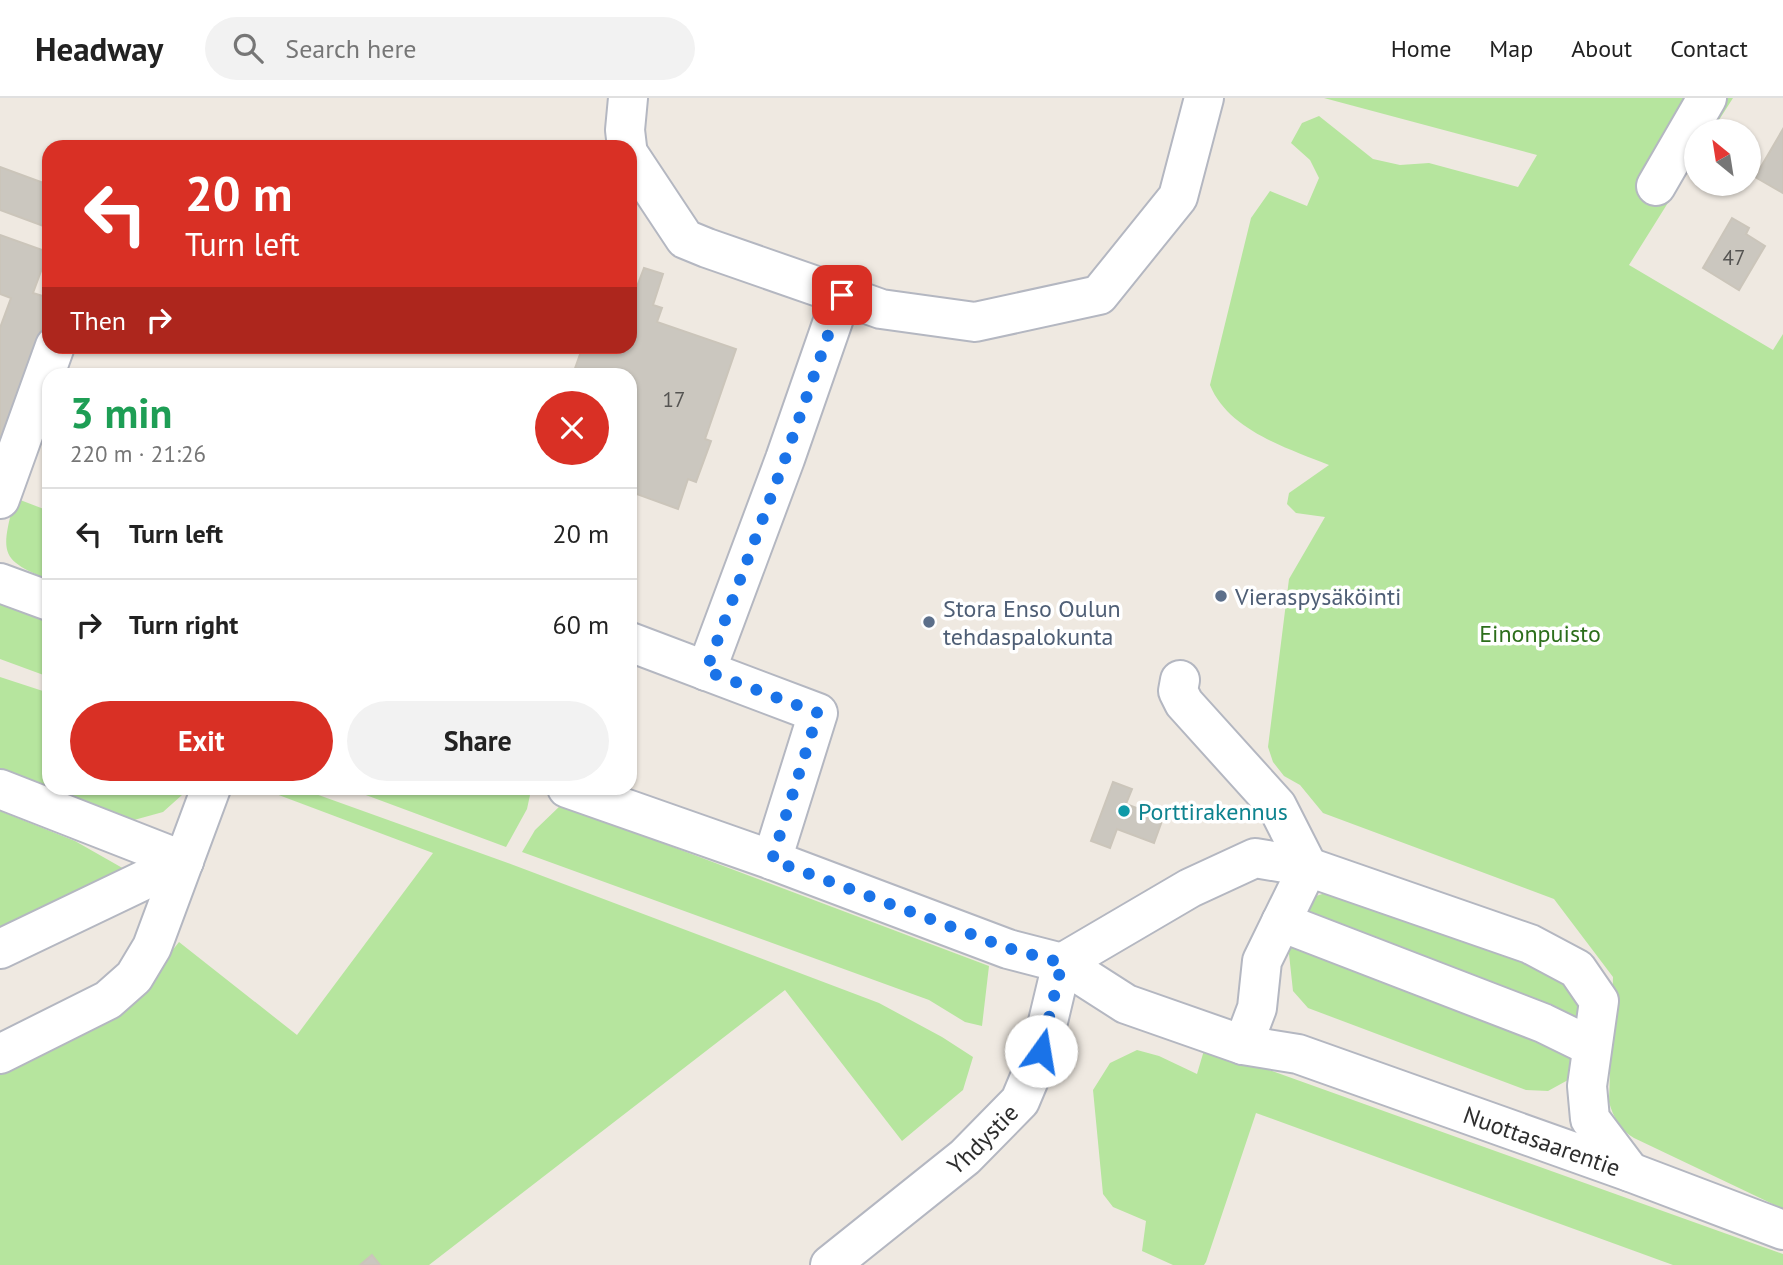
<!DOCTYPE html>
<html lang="en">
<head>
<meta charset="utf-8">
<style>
	:root { --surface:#fff; --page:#f2f2f2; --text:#222; --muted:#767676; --line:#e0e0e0; --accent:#d93025 }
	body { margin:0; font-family:"PT Sans",sans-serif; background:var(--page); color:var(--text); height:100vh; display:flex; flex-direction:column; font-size:26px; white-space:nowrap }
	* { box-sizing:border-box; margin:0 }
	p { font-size:23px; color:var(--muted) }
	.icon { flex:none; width:38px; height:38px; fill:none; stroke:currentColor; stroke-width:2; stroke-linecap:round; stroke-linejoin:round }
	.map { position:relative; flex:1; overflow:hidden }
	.panel { position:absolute; left:42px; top:270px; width:595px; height:427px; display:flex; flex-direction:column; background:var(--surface); border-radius:21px; box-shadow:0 2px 5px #0004 }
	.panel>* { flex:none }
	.top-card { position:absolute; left:42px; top:42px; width:595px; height:214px; border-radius:21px; box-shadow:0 2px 5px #0004; background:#d93025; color:#fff; overflow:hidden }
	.needle { width:46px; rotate:330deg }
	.fabs { position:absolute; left:1684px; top:21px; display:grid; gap:14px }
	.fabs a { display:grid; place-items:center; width:77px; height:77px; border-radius:50%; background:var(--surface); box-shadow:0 2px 5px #0004; font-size:35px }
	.pin { position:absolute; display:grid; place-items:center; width:60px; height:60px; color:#fff; margin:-30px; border-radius:14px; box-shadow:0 4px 10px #0006 }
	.me { position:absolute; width:77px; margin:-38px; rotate:13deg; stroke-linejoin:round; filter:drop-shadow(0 0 5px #0008) }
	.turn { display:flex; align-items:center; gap:24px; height:147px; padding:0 28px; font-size:32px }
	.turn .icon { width:91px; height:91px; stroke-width:2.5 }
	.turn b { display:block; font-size:49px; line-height:60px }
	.then { display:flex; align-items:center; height:66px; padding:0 28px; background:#0003; gap:14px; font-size:26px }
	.round { display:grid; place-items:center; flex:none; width:74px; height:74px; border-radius:37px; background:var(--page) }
	.head { display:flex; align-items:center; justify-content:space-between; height:119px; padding:0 28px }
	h1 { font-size:42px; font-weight:800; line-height:52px; color:#1e9e55 }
	.primary-button { display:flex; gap:14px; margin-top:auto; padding:14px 28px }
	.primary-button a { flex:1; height:80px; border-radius:42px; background:var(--accent); color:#fff; font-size:28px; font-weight:800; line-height:80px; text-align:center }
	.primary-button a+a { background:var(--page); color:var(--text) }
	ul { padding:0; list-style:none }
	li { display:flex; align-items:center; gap:21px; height:91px; padding:0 28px; border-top:2px solid var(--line) }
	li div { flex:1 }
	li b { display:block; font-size:26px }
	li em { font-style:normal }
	header { display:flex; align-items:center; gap:42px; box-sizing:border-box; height:98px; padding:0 35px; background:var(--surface); border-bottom:2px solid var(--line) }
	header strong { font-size:33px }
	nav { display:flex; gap:38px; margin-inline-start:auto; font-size:24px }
	.search { width:490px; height:63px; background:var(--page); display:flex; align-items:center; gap:18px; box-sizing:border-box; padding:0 24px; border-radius:38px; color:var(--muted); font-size:26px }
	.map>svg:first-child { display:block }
</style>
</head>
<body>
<header>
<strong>Headway</strong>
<div class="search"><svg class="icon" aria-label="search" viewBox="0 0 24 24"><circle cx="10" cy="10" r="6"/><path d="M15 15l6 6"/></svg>Search here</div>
<nav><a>Home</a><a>Map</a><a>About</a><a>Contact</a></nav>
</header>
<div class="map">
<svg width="1783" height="1167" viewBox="0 0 1783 1167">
	<rect width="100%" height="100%" fill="#efe9e1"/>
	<path fill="#b6e59e" d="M1324 0H1733L1712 33H1696V60L1629 167 1773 252 1783 236V1111L1634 1040C1621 1033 1613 1019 1609 1004L1613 879 1554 801 1323 715 1300 687 1284 678 1273 664 1268 649 1289 481 1325 419 1296 415 1287 406 1289 395 1329 367C1287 350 1228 332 1210 287L1251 120 1270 93 1307 108 1319 80 1310 62 1291 45 1302 25 1319 18 1373 61 1400 67 1429 65 1518 89 1537 57Z
		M15 400 49 413V482C0 461 0 457 15 400Z
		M0 504 49 522V579L0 561Z
		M0 579 49 595V690H186L182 697 163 714 134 722 109 716 0 671Z
		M260 690H299L516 768 879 905 942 939 973 959 963 992 902 1043 785 892 429 1167H0V977L121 917 179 844 297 937 433 755Z
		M347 690H509L530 697 527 711 506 749Z
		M561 707 989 868 982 928 965 924 929 902 522 754 535 732Z
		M0 713 75 743 126 772 0 841Z
		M1341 790 1536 843 1579 908 1577 951 1568 982 1548 993 1526 992 1308 910 1293 893 1289 856 1293 828 1316 798Z
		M1205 949 1783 1156V1167H1673L1256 1015 1206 1164 1204 1167H1173L1142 1153 1146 1123 1113 1109 1103 1096 1093 992 1110 965 1137 952 1159 958 1197 976Z"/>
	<path fill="#cbc7bf" stroke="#cbc5ba" stroke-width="2" d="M1783 31V95L1755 79Z
		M0 69 49 87V130L0 112Z
		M1732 120 1749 130 1746 136 1765 148 1739 192 1703 170Z
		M0 137 48 154 33 195 49 200V211L0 347V230L11 200 0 196Z
		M644 170 663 176 653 207 662 210 657 224 736 251 705 341 711 343 696 384 688 381 678 411 631 394 633 389 630 388V276H573L583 248H630V198L633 199Z
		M1113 684 1132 691 1126 706 1163 720 1154 745 1117 731 1110 750 1091 743Z
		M372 1157 380 1167H360Z"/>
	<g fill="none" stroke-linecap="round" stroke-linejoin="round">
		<g stroke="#b4b7c1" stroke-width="42">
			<g id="minor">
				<path d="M627 49 625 32 628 0"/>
				<path d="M630 58 685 141 707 150 842 197"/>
				<path d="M1656 88 1707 0"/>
				<path d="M0 401 55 248"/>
				<path d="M0 485 49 503"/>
				<path d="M630 544 818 615 772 762"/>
				<path d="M706 573 785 361 842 197 881 211 975 224 1099 197 1178 99 1204 0"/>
				<path d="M1180 582 1178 593 1184 605 1277 708 1308 769"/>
				<path id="s1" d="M567 690 772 762 1008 851 1062 865 1126 906 1243 947 1298 956 1630 1074 1783 1132"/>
				<path d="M0 691 184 763"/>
				<path d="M1281 824 1543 925 1592 949"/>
				<path d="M0 851 184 763"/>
				<path d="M1062 865 1190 790 1255 760 1308 769"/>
				<path d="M1243 947 1257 910 1262 863 1308 769 1530 846 1577 871 1599 903 1587 988 1590 1021 1630 1074"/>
				<path d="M0 956 108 902 134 879 152 849 211 690"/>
				<path id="s2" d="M830 1167 965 1059 1020 1003 1041 953 1062 865"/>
			</g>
		</g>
		<use href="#minor" stroke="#fff" stroke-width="38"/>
	</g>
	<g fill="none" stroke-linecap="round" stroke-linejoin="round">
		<path stroke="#1a73e8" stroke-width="12" stroke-dasharray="0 21.6" d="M842 197 785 361 706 573 818 615 772 762 1008 850 1062 865 1041 953"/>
	</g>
	<g fill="#5c6f8a" stroke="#fff" stroke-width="2.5">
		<circle cx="1221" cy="498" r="7"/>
		<circle cx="929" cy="524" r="7"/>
	</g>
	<circle fill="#0f9aa8" stroke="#fff" stroke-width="2.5" cx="1124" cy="713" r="7"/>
	<g text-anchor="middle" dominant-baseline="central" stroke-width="7" stroke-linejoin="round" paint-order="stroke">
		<g font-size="21" fill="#555452">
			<text x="1734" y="159">47</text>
			<text x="674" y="301">17</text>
		</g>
		<g font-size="24" fill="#4e5e75" stroke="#fff" text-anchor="start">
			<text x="1235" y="498">Vieraspysäköinti</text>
			<text x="943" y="510">Stora Enso Oulun<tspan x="943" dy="28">tehdaspalokunta</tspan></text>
		</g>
		<g font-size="24" fill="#2c6e1b" stroke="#fff">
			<text x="1540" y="535">Einonpuisto</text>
		</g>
		<g font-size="24" fill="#0d838f" stroke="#fff" text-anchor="start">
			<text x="1138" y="713">Porttirakennus</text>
		</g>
		<g font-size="24" fill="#2e2e2e" stroke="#fff">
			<text stroke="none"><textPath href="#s2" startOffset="198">Yhdystie</textPath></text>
			<text stroke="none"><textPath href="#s1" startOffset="1040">Nuottasaarentie</textPath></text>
		</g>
	</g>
</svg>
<div class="fabs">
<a><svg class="needle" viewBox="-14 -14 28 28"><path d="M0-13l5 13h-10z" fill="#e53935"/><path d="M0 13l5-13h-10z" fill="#767676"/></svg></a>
</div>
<div class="pin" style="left:842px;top:197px;background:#d93025"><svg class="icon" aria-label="arrive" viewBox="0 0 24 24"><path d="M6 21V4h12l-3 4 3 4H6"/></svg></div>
<svg class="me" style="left:1041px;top:953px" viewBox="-20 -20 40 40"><circle r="19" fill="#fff"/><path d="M0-13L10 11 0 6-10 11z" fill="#1a73e8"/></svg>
<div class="top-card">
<div class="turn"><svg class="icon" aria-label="left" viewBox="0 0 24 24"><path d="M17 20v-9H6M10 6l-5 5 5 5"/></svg><div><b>20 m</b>Turn left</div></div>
<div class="then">Then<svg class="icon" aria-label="right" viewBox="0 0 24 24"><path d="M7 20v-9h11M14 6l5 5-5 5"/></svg></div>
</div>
<section class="panel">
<div class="head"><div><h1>3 min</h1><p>220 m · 21:26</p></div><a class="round" style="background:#d93025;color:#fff"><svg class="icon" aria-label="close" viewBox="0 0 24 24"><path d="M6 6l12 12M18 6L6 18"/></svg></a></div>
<ul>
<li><svg class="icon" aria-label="left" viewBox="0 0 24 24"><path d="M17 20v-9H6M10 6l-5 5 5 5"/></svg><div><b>Turn left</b></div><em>20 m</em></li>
<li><svg class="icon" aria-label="right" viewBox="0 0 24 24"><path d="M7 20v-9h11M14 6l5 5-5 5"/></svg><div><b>Turn right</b></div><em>60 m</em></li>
</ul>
<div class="primary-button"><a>Exit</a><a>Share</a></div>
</section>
</div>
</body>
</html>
